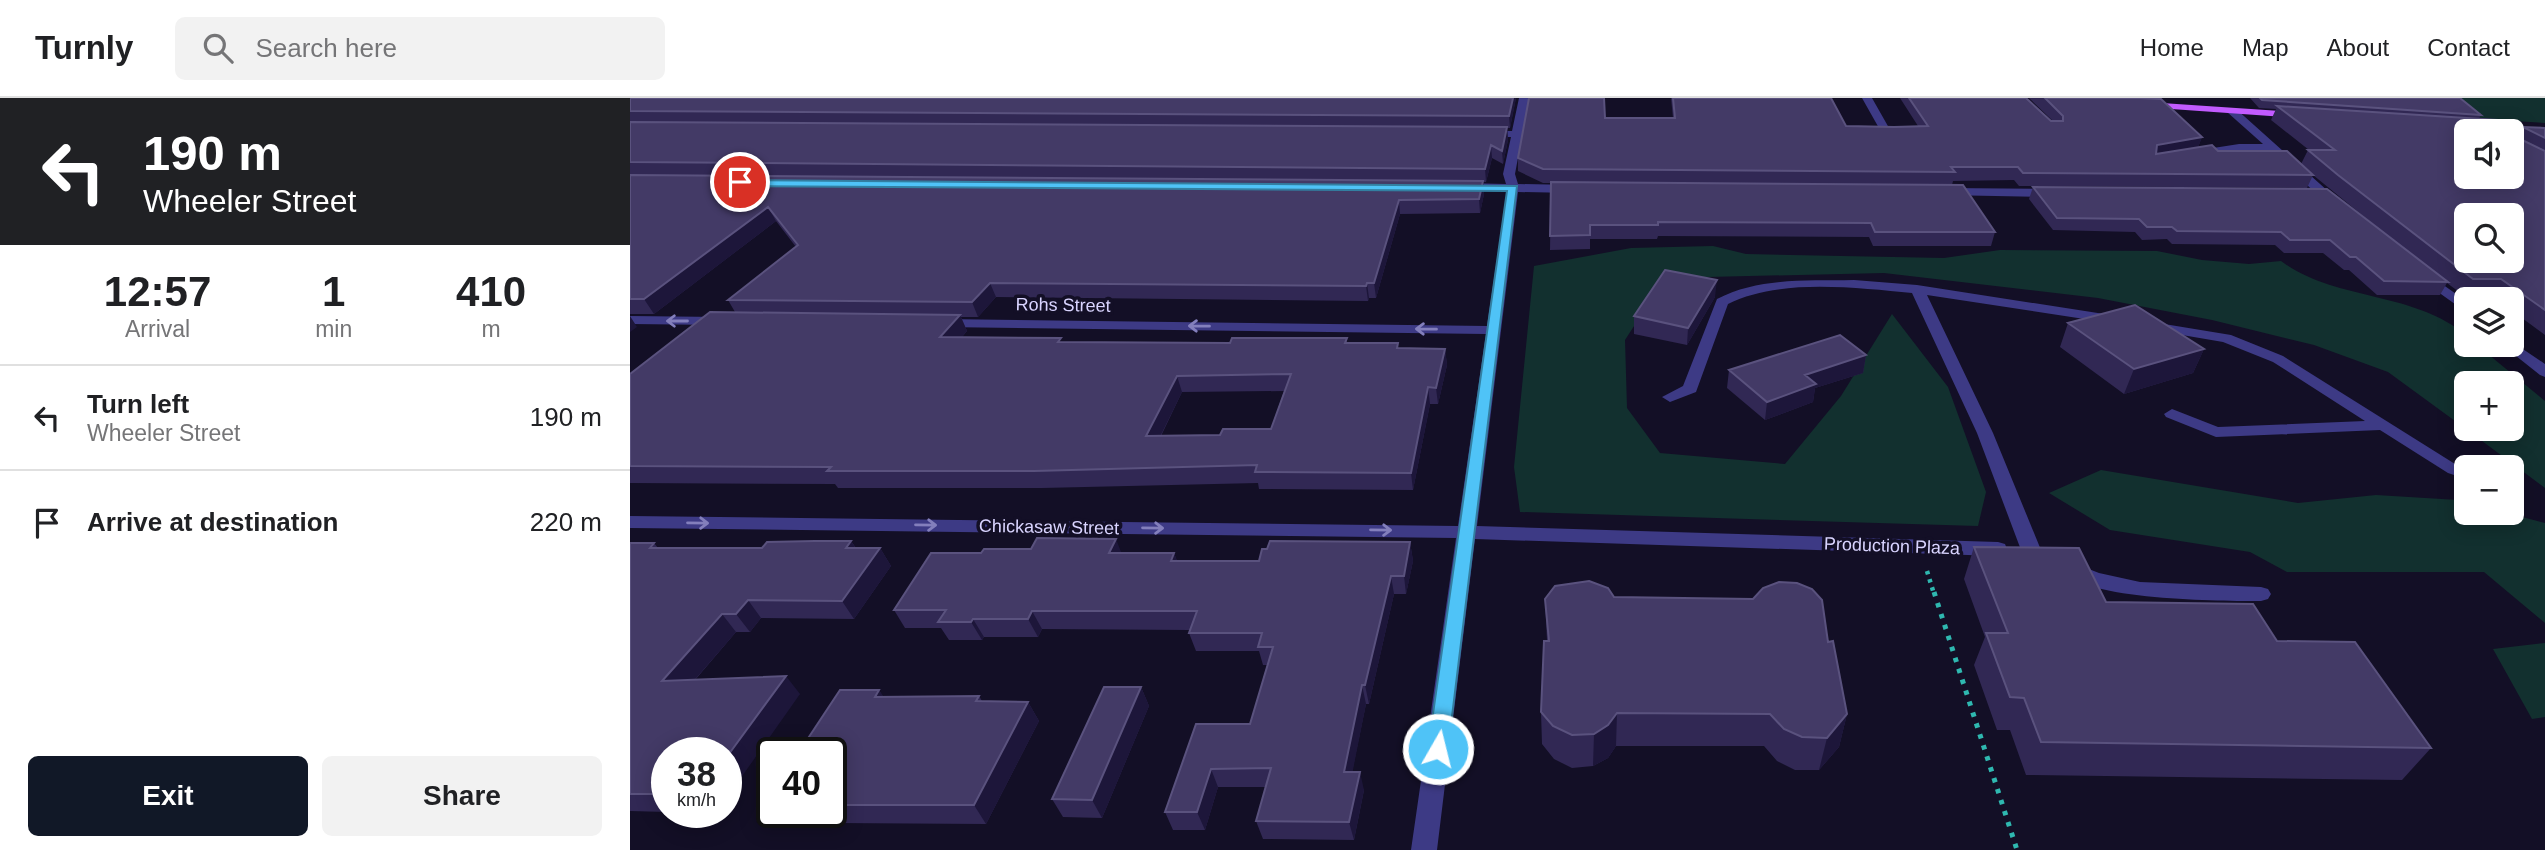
<!DOCTYPE html>
<html lang="en">
<head>
<meta charset="utf-8">
<style>
	:root { --surface:#fff; --page:#f2f2f2; --text:#202124; --muted:#757577; --line:#e0e0e0; --accent:#111827 }
	body { margin:0; font-family:Arial,sans-serif; background:var(--page); color:var(--text); height:100vh; display:flex; flex-direction:column; font-size:26px; white-space:nowrap }
	* { box-sizing:border-box; margin:0 }
	p { font-size:23px; color:var(--muted) }
	.icon { flex:none; width:38px; height:38px; fill:none; stroke:currentColor; stroke-width:2; stroke-linecap:round; stroke-linejoin:round }
	.map { position:relative; flex:1; overflow:hidden }
	.details { display:flex; flex-direction:column; background:var(--surface); width:630px }
	.details>* { flex:none }
	.guide { background:#202124; color:#fff; overflow:hidden }
	.buttons { position:absolute; left:1824px; top:21px; display:grid; gap:14px }
	.buttons a { display:grid; place-items:center; width:70px; height:70px; border-radius:10px; background:var(--surface); box-shadow:0 4px 18px #0003; font-size:35px }
	.speed { position:absolute; left:21px; top:639px; display:flex; gap:14px; font-size:35px; font-weight:700; text-align:center }
	.speed>* { display:grid; place-content:center; width:91px; height:91px; border-radius:50%; background:var(--surface); box-shadow:0 4px 18px #0003; line-height:1 }
	.speed small { font-size:18px; font-weight:400 }
	.speed .limit { border:4px solid #111; border-radius:10px; background:#fff; color:#111 }
	.pin { position:absolute; display:grid; place-items:center; width:60px; height:60px; color:#fff; margin:-30px; border:4px solid #fff; border-radius:50%; box-shadow:0 2px 7px #0007 }
	.me { position:absolute; width:77px; margin:-38px; rotate:8deg; stroke-linejoin:round; filter:drop-shadow(0 0 5px #0008) }
	.turn { display:flex; align-items:center; gap:24px; height:147px; padding:0 28px; font-size:32px }
	.turn .icon { width:91px; height:91px; stroke-width:2.5 }
	.turn b { display:block; font-size:49px; line-height:60px }
	.eta { display:flex; justify-content:space-evenly; align-items:center; height:119px; text-align:center }
	.eta b { font-size:42px; font-weight:600; line-height:49px }
	.primary-button { display:flex; gap:14px; margin-top:auto; padding:14px 28px }
	.primary-button a { flex:1; height:80px; border-radius:10px; background:var(--accent); color:#fff; font-size:28px; font-weight:600; line-height:80px; text-align:center }
	.primary-button a+a { background:var(--page); color:var(--text) }
	ul { padding:0; list-style:none }
	li { display:flex; align-items:center; gap:21px; height:105px; padding:0 28px; border-top:2px solid var(--line) }
	li div { flex:1 }
	li b { display:block; font-size:26px }
	li em { font-style:normal }
	header { display:flex; align-items:center; gap:42px; box-sizing:border-box; height:98px; padding:0 35px; background:var(--surface); border-bottom:2px solid var(--line) }
	header strong { font-size:33px }
	nav { display:flex; gap:38px; margin-inline-start:auto; font-size:24px }
	.search { width:490px; height:63px; background:var(--page); display:flex; align-items:center; gap:18px; box-sizing:border-box; padding:0 24px; border-radius:10px; color:var(--muted); font-size:26px }
	main { display:flex; flex:1; min-height:0 }
	.map>svg:first-child { display:block }
</style>
</head>
<body>
<header>
<strong>Turnly</strong>
<div class="search"><svg class="icon" aria-label="search" viewBox="0 0 24 24"><circle cx="10" cy="10" r="6"/><path d="M15 15l6 6"/></svg>Search here</div>
<nav><a>Home</a><a>Map</a><a>About</a><a>Contact</a></nav>
</header>
<main>
<section class="details">
<div class="guide">
<div class="turn"><svg class="icon" aria-label="left" viewBox="0 0 24 24"><path d="M17 20v-9H6M10 6l-5 5 5 5"/></svg><div><b>190 m</b>Wheeler Street</div></div>
</div>
<div class="eta">
<div><b>12:57</b><p>Arrival</p></div>
<div><b>1</b><p>min</p></div>
<div><b>410</b><p>m</p></div>
</div>
<ul>
<li><svg class="icon" aria-label="left" viewBox="0 0 24 24"><path d="M17 20v-9H6M10 6l-5 5 5 5"/></svg><div><b>Turn left</b><p>Wheeler Street</p></div><em>190 m</em></li>
<li><svg class="icon" aria-label="arrive" viewBox="0 0 24 24"><path d="M6 21V4h12l-3 4 3 4H6"/></svg><div><b>Arrive at destination</b></div><em>220 m</em></li>
</ul>
<div class="primary-button"><a>Exit</a><a>Share</a></div>
</section>
<div class="map">
<svg width="1915" height="752" viewBox="0 0 1915 752">
	<rect width="100%" height="100%" fill="#130f26"/>
	<path fill="#12302f" d="M1816 0H1915V25L1852 21Z
		M1083 148 1116 156 1314 160 1370 152 1527 153 1572 162 1619 166 1651 163C1704 203 1783 193 1836 237V247H1847L1915 303V390L1836 331H1881V285H1836V331L1758 274 1684 247 1582 222 1468 200 1254 175 1035 180 995 242 997 310 1030 355 1155 366 1211 298 1262 216 1318 289 1356 394 1348 428 890 414 884 369 904 168 1001 150Z
		M1471 372 1668 405 1746 397 1828 402 1836 404V415H1877L1915 425V525L1854 474H1657L1620 454 1480 432 1419 395Z
		M1915 545V619L1902 621 1863 551Z"/>
	<g fill="none" stroke-linecap="round" stroke-linejoin="round">
		<path stroke="#2fb8b0" stroke-width="4.5" stroke-dasharray="3.5 5" stroke-linecap="butt" d="M1297 473 1304 496"/>
		<path stroke="#2fb8b0" stroke-width="5" stroke-dasharray="4.5 7" stroke-linecap="butt" d="M1304 494 1387 752"/>
		<path fill="#3d3a85" fill-rule="evenodd" d="M889 0H899L885 76 888 86 943 87 949 91 943 95 888 94 847 428 1368 444 1375 446 1377 451 1375 456 1368 458 845 441 807 752H781L826 440 0 430V418L828 428 856 236 312 229 305 225 312 221 857 228 877 93H831L825 89 831 85 876 86 873 76 881 39H853L848 36 853 33H882Z
			M1232 0H1242L1263 37 1262 39H1254Z
			M1597 10H1605L1709 103V109H1701L1640 53 1609 52 1560 58 1558 56 1564 53 1609 46H1633L1597 14Z
			M1317 90 1422 91 1428 95 1422 99 1313 97V91Z
			M1795 174 1836 203V214L1790 181V175Z
			M1224 182 1287 187 1487 218 1494 222 1487 226 1297 197 1363 335 1411 452 1408 457H1394L1391 452 1347 335 1282 195C1226 190 1149 180 1098 206L1066 294 1040 304 1032 299 1053 288 1087 201C1129 179 1177 183 1224 182Z
			M0 218 91 219 98 223 91 227 0 226Z
			M1522 224 1601 237 1653 258 1833 371 1824 377 1818 375 1750 332 1586 339 1536 319 1534 316 1542 311 1588 329 1735 323 1643 264 1593 244 1517 231 1515 228Z
			M1881 243 1915 266V279L1910 277 1876 250 1874 247H1881Z
			M1441 464 1469 475 1510 484 1631 489 1638 491 1641 496 1638 501 1631 503C1595 503 1450 503 1431 471L1434 466Z"/>
		<path fill="#c25bff" fill-rule="evenodd" d="M1517 4 1667 14 1672 17 1667 20 1513 9 1512 7Z"/>
	</g>
	<path fill="#312854" fill-rule="evenodd" d="M0 0H886L880 30H877L878 42 873 66 862 60 856 84H853L854 96 850 115 770 116 746 200H739L738 203 366 199 348 219H331L337 233 332 239 433 244 600 245 717 240V245L769 250 815 251 817 267 808 306H800L783 392 629 391 628 385 412 390H208L205 386 0 385V276L105 214 98 202 166 149 146 123 24 216H0ZM654 293 641 331 590 337 531 338 552 294Z
		M1041 0H1201L1216 28 1264 29 1288 28 1270 0H1396L1421 23H1423L1399 0H1514L1572 39 1568 49 1671 66 1678 52H1679L1641 22 1646 11 1629 10 1620 0H1830L1851 17 1849 21 1888 37 1893 29 1915 30V237L1881 212V201H1866L1861 197H1833L1817 185 1810 197H1747L1719 172H1714L1693 155H1654L1645 147 1542 146 1537 141 1512 142 1505 134 1423 132 1399 101 1403 89 1764 143 1683 77 1677 90 1389 88 1384 82 1323 83 1322 87 1365 134 1361 148H1243L1239 139 1028 138 1027 141H960V151L920 152 921 85H913L888 73V60L975 20H1043Z
		M1085 199 1057 247 1004 236V218Z
		M1438 225 1574 251 1563 275 1494 296 1430 249Z
		M1236 257 1233 275 1185 290 1183 304 1135 322 1097 290 1099 272Z
		M221 443 226 450H250L261 468 224 521 131 520 120 534H106L65 582 170 596 37 654V714L0 713V445H24L28 450H132Z
		M780 444 783 463 776 496H764L739 606H736L722 674 734 692 724 742 633 741 626 723 636 689H588L575 732H543L535 714 620 626 637 567H633L629 553H566L559 535 560 532 412 531 408 539H354L352 542H319L311 530H275L264 512 351 455H544L547 463H629Z
		M1344 449 1476 504 1647 543 1801 650 1772 682 1396 677 1380 632H1367L1344 567 1355 539 1334 481Z
		M984 499 1198 544 1217 616 1209 649 1189 672H1165L1147 663 1134 648H986L978 660 963 668 942 670 924 661 912 646 911 614 917 543 915 501Z
		M511 589 519 608 472 720 433 719 422 701Z
		M249 592 253 599 349 598 352 603 398 604 409 623 356 726 205 725 197 715 157 716 156 714H201V654Z"/>
	<path fill="#1d163a" d="M883 0H886L880 30 879 18Z
		M877 29 878 42 873 66 872 53Z
		M1572 39 1567 52 1522 60 1527 47Z
		M861 47 862 60 856 84 855 71Z
		M853 83 854 96 850 115 849 101Z
		M769 102 770 116 746 200 744 185Z
		M138 109 146 123 24 216 14 201Z
		M1087 182 1085 199 1057 247 1058 230Z
		M360 185 366 199 348 219 342 204Z
		M737 185 739 200 738 203 736 188Z
		M330 217 337 233 318 255 310 239Z
		M0 218 7 229 0 234Z
		M815 251 817 267 808 306 806 290Z
		M1574 251 1563 275 1494 296 1504 271Z
		M1236 257 1233 275 1185 290 1183 304 1135 322 1137 304 1175 277Z
		M547 278 552 294 522 355 516 338Z
		M798 289 800 306 783 392 781 375Z
		M486 441 493 459 479 455Z
		M221 443 233 461 216 450Z
		M780 444 783 463 776 496 774 478Z
		M250 450 261 468 224 521 212 503Z
		M544 455 551 473 541 463Z
		M761 478 764 496 739 606 735 587Z
		M118 502 131 520 120 534 106 516Z
		M402 513 412 531 408 539 398 521Z
		M92 516 106 534 48 601 32 583Z
		M343 521 354 539 352 542 341 524Z
		M156 578 170 596 96 701V660Z
		M732 587 736 606 719 692 714 674Z
		M511 589 519 608 472 720 462 702Z
		M249 592 262 611 245 599Z
		M398 604 409 623 356 726 344 707Z
		M987 615 986 648 978 660 963 668 964 636Z
		M1217 616 1209 649 1189 672 1197 640Z
		M581 671 588 689 575 732 567 714Z
		M730 674 734 692 724 742 719 724Z"/>
	<path fill="#433a66" stroke="#5a527e" stroke-width="2" fill-rule="evenodd" d="M0 0H883L879 18 0 13Z
		M899 0H974L975 20H1045L1043 0H1201L1216 28 1264 29 1298 28 1279 0H1396L1421 23H1433V18L1415 0H1510L1531 1 1572 39 1527 47 1526 56 1582 47 1588 53H1657L1683 77 1393 75 1388 69H1321L1325 74 913 71 888 60Z
		M1630 0H1830L1851 17 1632 2Z
		M1647 8 1868 22 1875 28H1887L1888 40 1915 53V212L1871 181H1843L1708 77 1678 52H1705ZM1836 33H1881V79H1836ZM1836 117H1881V163H1836Z
		M0 24 877 29 872 53 861 47 855 71 0 64Z
		M1893 29 1915 30V40Z
		M0 77 853 83 849 101 769 102 744 185H737L736 188 360 185 342 204 98 202 168 147 138 109 14 201H0Z
		M921 84 1333 87 1365 134H1245L1241 125 1028 124V127H960V137L920 138Z
		M1403 89 1697 91 1818 184 1754 183 1726 159H1720L1700 142H1660L1651 134 1547 133 1542 129H1517L1509 121 1427 120Z
		M1035 172 1087 182 1058 230 1004 218Z
		M1505 207 1574 251 1504 271 1438 225Z
		M80 214 330 217 310 239 431 240 428 244 600 245 602 240H717L715 245H768L767 250 815 251 806 290 798 289 781 375 625 374 627 367 404 373H197L201 369 0 368V276ZM661 276 641 331H593L590 337 516 338 547 278Z
		M1210 237 1236 257 1175 277 1186 286 1137 304 1099 272Z
		M407 440 486 441 479 455H544L541 463H629L632 451H637L640 443 780 444 774 478H761L735 587H732L714 674H730L719 724 626 723 641 670 581 671 567 714H535L566 626H620L643 549H628L632 535H559L567 513H402L398 521H343L341 524H308L316 512H264L301 455H351L354 451H401Z
		M185 443H221L216 450H250L212 503 118 502 106 516H92L32 583 156 578 96 660V654H37V696H0V445H24L20 450H132L137 444Z
		M1344 449 1449 450 1476 504 1623 506 1647 543 1725 544 1801 650 1411 644 1394 600 1380 599 1356 535H1378Z
		M959 483 978 490 984 499 1123 501 1133 490 1149 484 1167 485 1182 491 1192 502 1198 544 1203 543 1217 616 1197 640 1172 639 1154 631 1140 616 987 615 978 627 964 636 942 637 923 628 911 614 914 543H919L915 501 925 488Z
		M474 589H511L462 702 422 701Z
		M210 592H249L245 599 349 598 346 603 398 604 344 707H201V654H169Z"/>
	<defs><path id="oneway-shaft" d="M-6 0H5M1.5-3L5.5 0L1.5 3" fill="none" stroke-width="1.6" stroke-linecap="round" stroke-linejoin="round" transform="scale(1.75)"/></defs>
	<g stroke="#837fbc">
		<use href="#oneway-shaft" transform="translate(47 223) rotate(-180)"/>
		<use href="#oneway-shaft" transform="translate(569 228) rotate(-179)"/>
		<use href="#oneway-shaft" transform="translate(796 231) rotate(-179)"/>
		<use href="#oneway-shaft" transform="translate(68 425) rotate(1)"/>
		<use href="#oneway-shaft" transform="translate(296 427) rotate(1)"/>
		<use href="#oneway-shaft" transform="translate(523 430) rotate(1)"/>
		<use href="#oneway-shaft" transform="translate(751 432) rotate(1)"/>
	</g>
	<path fill="#4fc3f7" stroke="#337fa1" stroke-width="2" d="M106 82 887 88 818 651 815 657 808 660 801 657 798 651 877 93 110 88 106 87Z"/>
	<g text-anchor="middle" dominant-baseline="central" stroke-width="7" stroke-linejoin="round" paint-order="stroke">
		<g font-size="18" fill="#d9d4ff" stroke="#130f26">
			<text transform="translate(433 207) rotate(1)">Rohs Street</text>
			<text transform="translate(419 429) rotate(1)">Chickasaw Street</text>
			<text transform="translate(1262 448) rotate(2)">Production Plaza</text>
		</g>
	</g>
</svg>
<div class="buttons">
<a><svg class="icon" aria-label="sound" viewBox="0 0 24 24"><path d="M4 9h4l5-4v14l-5-4H4zM17 9q2 3 0 6"/></svg></a>
<a><svg class="icon" aria-label="search" viewBox="0 0 24 24"><circle cx="10" cy="10" r="6"/><path d="M15 15l6 6"/></svg></a>
<a><svg class="icon" aria-label="layers" viewBox="0 0 24 24"><path d="M12 4l9 5-9 5-9-5zM3 14l9 5 9-5"/></svg></a>
<a>+</a>
<a>−</a>
</div>
<div class="speed"><div>38<small>km/h</small></div><div class="limit">40</div></div>
<div class="pin" style="left:110px;top:84px;background:#d93025"><svg class="icon" aria-label="arrive" viewBox="0 0 24 24"><path d="M6 21V4h12l-3 4 3 4H6"/></svg></div>
<svg class="me" style="left:808px;top:651px" viewBox="-20 -20 40 40"><circle r="17" fill="#4fc3f7" stroke="#fff" stroke-width="3"/><path d="M0-11L8 9 0 5-8 9z" fill="#fff"/></svg>
</div>
</main>
</body>
</html>
